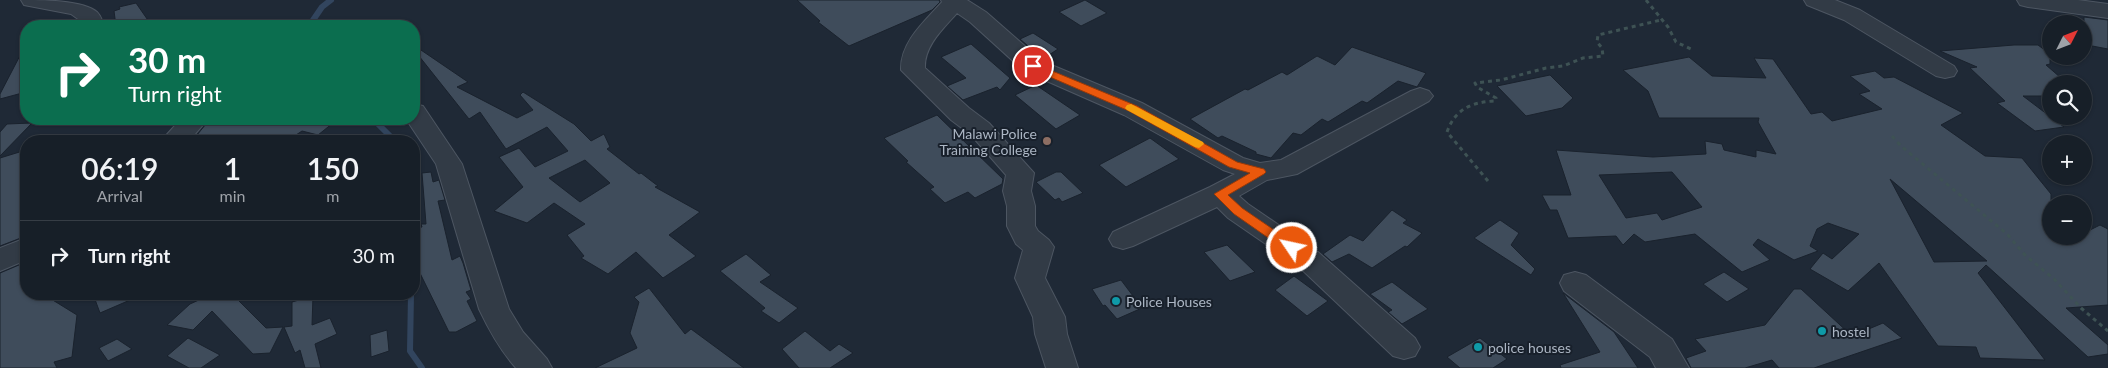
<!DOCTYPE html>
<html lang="en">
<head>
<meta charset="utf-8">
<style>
	:root { --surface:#171f28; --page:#202730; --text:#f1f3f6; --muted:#9ea2a8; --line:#363d45 }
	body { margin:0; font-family:Lato,sans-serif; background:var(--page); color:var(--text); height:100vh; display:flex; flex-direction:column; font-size:19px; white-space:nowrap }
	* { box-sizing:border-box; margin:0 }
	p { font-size:16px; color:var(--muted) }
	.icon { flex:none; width:28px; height:28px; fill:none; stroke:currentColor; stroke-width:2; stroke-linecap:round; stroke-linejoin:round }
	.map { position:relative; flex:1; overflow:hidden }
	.panel { position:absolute; left:20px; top:135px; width:400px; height:165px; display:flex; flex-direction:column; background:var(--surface); border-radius:20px; box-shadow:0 1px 4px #0004,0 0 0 1px var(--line) }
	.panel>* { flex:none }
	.top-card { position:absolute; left:20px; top:20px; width:400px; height:105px; border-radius:20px; box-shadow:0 1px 4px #0004,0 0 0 1px var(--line); background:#0b6e4f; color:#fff; overflow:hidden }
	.needle { width:32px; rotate:48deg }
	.fabs { position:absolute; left:2042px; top:15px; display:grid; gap:10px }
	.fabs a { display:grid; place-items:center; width:50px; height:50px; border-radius:50%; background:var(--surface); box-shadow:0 1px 4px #0004,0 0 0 1px var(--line); font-size:25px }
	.pin { position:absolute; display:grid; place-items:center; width:42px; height:42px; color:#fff; margin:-21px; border:2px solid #fff; border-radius:50%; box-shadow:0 1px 5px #0007 }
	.me { position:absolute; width:55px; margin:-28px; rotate:304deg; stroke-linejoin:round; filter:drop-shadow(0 0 4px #0008) }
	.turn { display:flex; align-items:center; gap:18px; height:105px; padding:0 25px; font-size:22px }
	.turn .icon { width:65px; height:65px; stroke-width:2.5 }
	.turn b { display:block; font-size:35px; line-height:42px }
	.eta { display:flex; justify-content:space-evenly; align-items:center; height:85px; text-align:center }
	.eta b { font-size:30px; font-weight:600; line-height:35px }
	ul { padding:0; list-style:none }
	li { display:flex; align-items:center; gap:15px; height:70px; padding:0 25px; border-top:1px solid var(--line) }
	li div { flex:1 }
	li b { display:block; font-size:19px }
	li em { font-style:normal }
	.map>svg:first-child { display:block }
</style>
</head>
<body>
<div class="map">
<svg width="2108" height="368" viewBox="0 0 2108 368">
	<rect width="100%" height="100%" fill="#1f2936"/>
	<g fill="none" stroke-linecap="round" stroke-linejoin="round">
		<path stroke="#32455e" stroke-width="6" d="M309 26 322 7 331 0
			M373 119 395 141
			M411 294 410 351 422 368"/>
	</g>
	<path fill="#3f4c5b" stroke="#1a222d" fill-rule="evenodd" d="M797 0H939L940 2 932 10 849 46 818 22 820 21Z
		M1085 0 1107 13 1081 26 1059 12Z
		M136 3 152 26H116L114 11 120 9 119 7Z
		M2084 17 2108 20V49L2087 45 2084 40Z
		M1033 33 1058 49 1043 59 1020 39Z
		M26 44V92L0 99V94Z
		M971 44 1010 78 1000 90 997 87 963 100 947 86 966 78 941 57Z
		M2014 45H2038L2050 54V64L2046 65 2068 84H2051V96H2023L2064 127 2035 131 1997 103 2005 101 1970 68 1977 67 1940 51Z
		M1352 47 1426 73 1417 87 1398 81 1367 103 1362 101 1328 122 1322 119 1301 135 1293 133 1271 158 1256 154V152L1222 136 1218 138 1190 119 1245 89 1248 90 1282 72 1287 75 1317 56 1335 65Z
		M418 48 468 82 457 87 517 118 533 110 520 95 523 92 574 124 591 141 604 134 610 147 607 149 639 174 641 173 658 186 655 187 700 212 669 235 696 256 663 278 636 252 608 274 581 258 584 256 567 235 585 224 554 203 527 223 494 211 523 187 499 157 519 148 535 167 568 151 547 127 506 149 480 112 469 119 415 51ZM585 160 610 183 580 202 549 178Z
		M1689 57 1712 76 1766 78 1754 58 1773 59 1811 114 1822 112 1832 121 1882 109 1859 94 1870 91 1850 76 1875 71 1884 78 1894 77 1963 113 1941 125 1985 156 2022 158 2051 194V236H2084V233L2100 225 2108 229V305L2066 308 2108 345V354L2088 357 1986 265 1978 273 2045 360 1980 358 1976 347 1938 346 1879 263 1848 291 1810 269 1823 253 1832 259 1859 234 1828 223 1817 229 1810 246 1818 251 1794 260 1758 239 1753 245 1770 260 1742 272 1695 234 1645 242 1634 234 1623 245 1616 236 1568 238 1557 210H1550L1542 195H1571L1556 150 1653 157 1706 154 1705 141 1722 144 1724 150 1756 157V150L1776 154 1758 122 1759 118H1659L1648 91 1623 70ZM1672 172 1702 207 1662 220 1657 213 1626 218 1599 175ZM1890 179 1987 261 1934 262Z
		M1550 75 1573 98 1562 108 1526 116 1497 86Z
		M1036 85 1080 115 1056 129 1015 95Z
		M937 115 1003 179 1002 184 975 198 968 192 945 203 930 189 934 187 906 162 908 161 884 138Z
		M210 119H338L318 135 302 131 287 141H281L266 135 262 137 197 135Z
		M32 123 0 156V132L7 124Z
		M1150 138 1179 159 1126 187 1099 165Z
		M26 150V236L0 246V158Z
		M431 172 433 182 439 180 445 200 438 201 452 260 460 256 463 263 471 290 466 292 471 299 467 301 477 321 456 332H449L414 261V228L422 227 421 224H426L422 173Z
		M1056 172H1061L1083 193 1062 202 1059 198 1055 200 1036 182Z
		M1392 210 1407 220 1403 223 1422 233 1407 247 1405 246 1372 268 1349 254 1332 262 1323 254 1350 235 1363 241Z
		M1500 220 1519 233 1511 245 1535 269 1531 275 1474 238Z
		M1227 245 1255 272 1230 281 1204 252Z
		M746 254 771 275 760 282 798 308 779 323 761 311 765 308 720 271Z
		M26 262V294H43L77 315 72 357 54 362 57 368H0V273Z
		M1724 272 1749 289 1727 302 1703 284Z
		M1294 276 1328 301 1307 316 1275 290Z
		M1121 280 1142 308 1117 319 1105 305 1103 306 1092 289Z
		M1392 282 1428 309 1402 324 1388 312 1392 310 1370 294Z
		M649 288 685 334 691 329 744 368H595L637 348 630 333 639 302 634 297Z
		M1794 289H1801L1852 336 1883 323 1902 338 1814 368H1779L1772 360 1745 368H1691L1686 358 1706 351 1695 339 1765 325Z
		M1563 293 1614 332 1638 368H1561L1560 365 1600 352Z
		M93 294H144L100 313Z
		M196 294H230L227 297 236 298 266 328 283 327 270 353 253 354 212 311 193 330 167 325 190 304 201 299Z
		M313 296 312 325 330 318 337 334 315 344 321 368H305L300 350 295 353 284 327 292 326V302Z
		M387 330 389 351 371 357 370 335Z
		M805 331 830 351 839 344 853 353 830 368H799L782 349Z
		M188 338 220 355 201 368H189L167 356Z
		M1480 338 1507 359 1493 368H1460L1447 357Z
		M117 339 132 349 108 361 99 348Z"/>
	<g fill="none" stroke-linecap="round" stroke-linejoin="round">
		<g stroke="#4d5662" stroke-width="2">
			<path id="minor" d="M21 0C41 0 83 0 97 12 101 16 102 21 105 26H82L78 19 71 14 24 5Z
				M941 0H967L986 12 1042 61 1142 103 1243 158 1260 163 1281 160 1411 91 1420 88 1429 91 1433 96 1429 101 1297 174 1267 180 1239 196 1248 204 1318 252 1415 338 1420 347 1415 356 1404 359 1393 356 1298 266 1228 218 1217 207 1133 246 1123 249 1113 246 1109 239 1113 232 1210 187 1235 174 1223 170 1124 115 1024 71 970 22 957 13C943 29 924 46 925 68L969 108 989 123 1034 173 1031 191 1035 206V226L1038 231 1049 240 1054 247 1045 278 1065 317 1067 334 1078 368H1046L1035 334 1033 317 1015 278 1023 250 1016 244 1007 226V206L1003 191 1006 175 971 135 951 120 901 70C900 42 925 21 942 2Z
				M1804 0H1835L1860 10 1954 66 1957 71 1954 76 1945 78 1936 76 1844 20 1807 5Z
				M2017 0H2078L2108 4V18L2028 7 2020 5Z
				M414 104 423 106 462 164 509 309 523 332 547 359 552 368H516C500 350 489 330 479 309L436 164 406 119H414Z
				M181 119H208L189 141H161Z
				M26 238V260L0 271V248Z
				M1575 272 1586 275 1672 339 1689 368H1656L1650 357 1564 291 1560 283 1564 275Z"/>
		</g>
		<path stroke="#3e5254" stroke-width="3" stroke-dasharray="4 4" stroke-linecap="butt" d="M1646 0 1668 27 1676 42 1693 50
			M1892 136 1901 146 2007 234 2025 255 2054 279 2081 308 2108 331
			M1488 181 1447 132C1455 109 1472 102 1495 101L1496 98 1477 87 1475 83 1501 80 1546 68 1563 66 1583 58 1603 56 1602 48 1597 42 1598 35 1661 20"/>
		<use href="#minor" fill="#323b46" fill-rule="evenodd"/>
	</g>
	<path fill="#ea580c" stroke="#983908" d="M1033 63 1137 106 1237 162 1264 169 1266 172 1264 174 1228 195 1242 208 1296 245 1298 248 1296 251H1287L1234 214 1214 194 1250 173 1229 167 1129 111 1029 68 1028 66Z"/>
	<path fill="#f59e0b" d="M1131 104 1203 142 1204 144 1199 148 1195 147 1127 110 1125 108 1127 105Z"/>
	<circle fill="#8d6e63" stroke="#18202b" stroke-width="2" cx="1047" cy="141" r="5"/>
	<g fill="#0f9aa8" stroke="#18202b" stroke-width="2">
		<circle cx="1116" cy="301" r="5"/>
		<circle cx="1822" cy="331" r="5"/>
		<circle cx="1478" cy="347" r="5"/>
	</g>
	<g text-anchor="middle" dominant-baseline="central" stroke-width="4" stroke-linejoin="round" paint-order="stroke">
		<g font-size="14" fill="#acb6c4" stroke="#18202b" text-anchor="start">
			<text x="1037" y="133" text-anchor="end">Malawi Police<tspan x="1037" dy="16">Training College</tspan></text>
			<text x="1126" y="301">Police Houses</text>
			<text x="1832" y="331">hostel</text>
			<text x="1488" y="347">police houses</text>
		</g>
	</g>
</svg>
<div class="fabs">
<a><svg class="needle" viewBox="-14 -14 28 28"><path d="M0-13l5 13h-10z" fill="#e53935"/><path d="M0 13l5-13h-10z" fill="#9ea2a8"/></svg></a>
<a><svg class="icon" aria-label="search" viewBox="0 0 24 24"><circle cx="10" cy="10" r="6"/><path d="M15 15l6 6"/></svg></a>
<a>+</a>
<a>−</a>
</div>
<div class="pin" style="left:1033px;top:66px;background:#d93025"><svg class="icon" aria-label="arrive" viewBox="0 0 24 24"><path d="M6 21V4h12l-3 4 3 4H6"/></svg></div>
<svg class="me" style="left:1292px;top:248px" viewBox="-20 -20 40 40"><circle r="17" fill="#ea580c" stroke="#fff" stroke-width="3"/><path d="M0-11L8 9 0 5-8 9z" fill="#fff"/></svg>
<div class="top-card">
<div class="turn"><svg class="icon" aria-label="right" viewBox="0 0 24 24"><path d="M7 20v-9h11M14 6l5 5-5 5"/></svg><div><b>30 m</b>Turn right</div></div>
</div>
<section class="panel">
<div class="eta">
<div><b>06:19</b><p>Arrival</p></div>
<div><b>1</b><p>min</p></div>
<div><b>150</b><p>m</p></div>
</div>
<ul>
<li><svg class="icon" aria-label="right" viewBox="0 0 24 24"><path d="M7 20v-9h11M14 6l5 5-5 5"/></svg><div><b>Turn right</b></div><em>30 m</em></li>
</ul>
</section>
</div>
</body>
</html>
